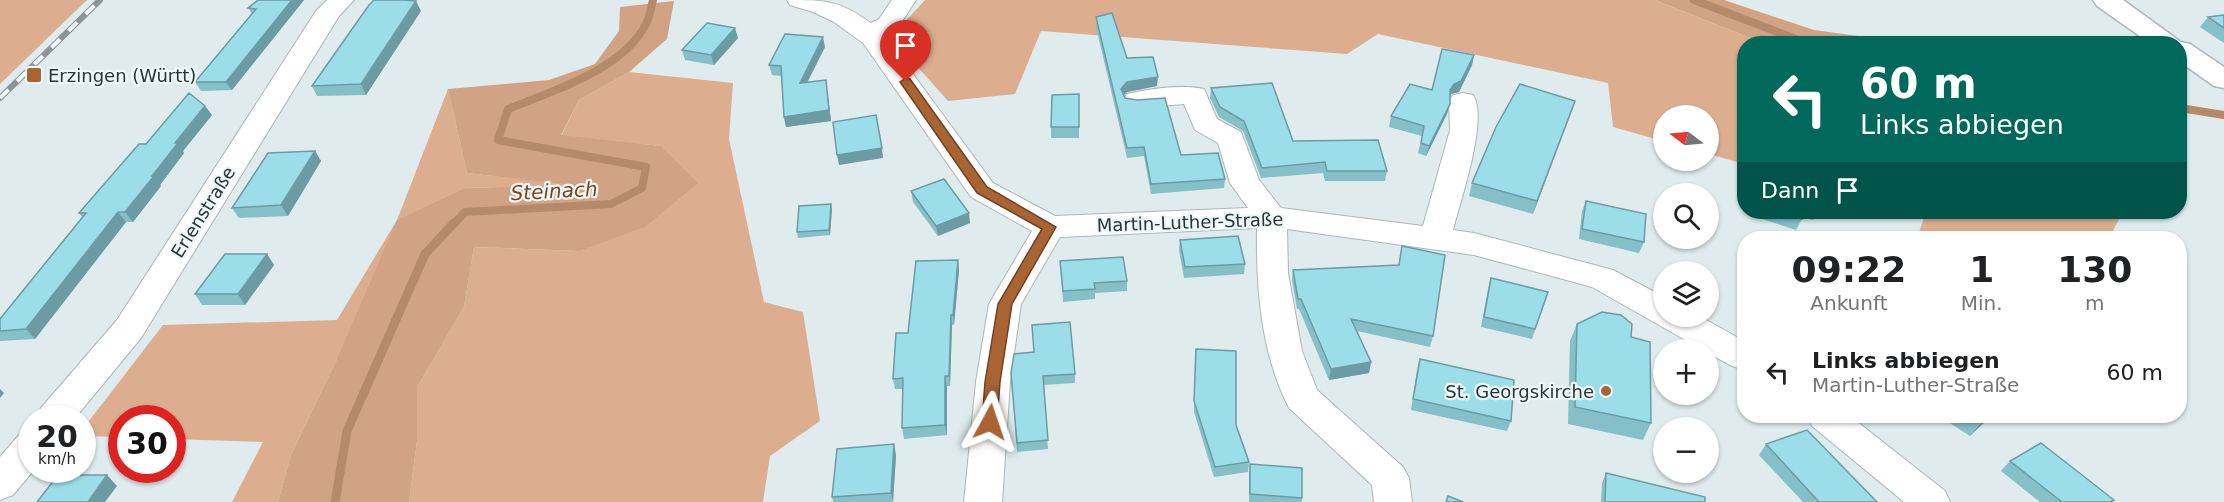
<!DOCTYPE html>
<html lang="de">
<head>
<meta charset="utf-8">
<style>
	:root { --surface:#fff; --page:#f6f6f6; --text:#202124; --muted:#757577 }
	body { margin:0; font-family:"DejaVu Sans",sans-serif; background:var(--page); color:var(--text); height:100vh; display:flex; flex-direction:column; font-size:22px; white-space:nowrap }
	* { box-sizing:border-box; margin:0 }
	p { font-size:20px; color:var(--muted) }
	.icon { flex:none; width:33px; height:33px; fill:none; stroke:currentColor; stroke-width:2; stroke-linecap:round; stroke-linejoin:round }
	.map { position:relative; flex:1; overflow:hidden }
	.details { position:absolute; left:1737px; top:231px; width:450px; height:192px; display:flex; flex-direction:column; background:var(--surface); border-radius:24px; box-shadow:0 2px 4px #0004 }
	.details>* { flex:none }
	.top-card { position:absolute; left:1737px; top:36px; width:450px; height:183px; border-radius:24px; box-shadow:0 2px 4px #0004; background:#00695c; color:#fff; overflow:hidden }
	.needle { width:39px; rotate:286deg }
	.fabs { position:absolute; left:1653px; top:105px; display:grid; gap:12px }
	.fabs a { display:grid; place-items:center; width:66px; height:66px; border-radius:50%; background:var(--surface); box-shadow:0 2px 4px #0004; font-size:30px }
	.speed { position:absolute; left:18px; top:405px; display:flex; gap:12px; font-size:30px; font-weight:700; text-align:center }
	.speed>* { display:grid; place-content:center; width:78px; height:78px; border-radius:50%; background:var(--surface); box-shadow:0 2px 4px #0004; line-height:1 }
	.speed small { font-size:15px; font-weight:400 }
	.speed .limit { border:9px solid #d22; background:#fff; color:#111 }
	.pin { position:absolute; display:grid; place-items:center; width:51px; height:51px; color:#fff; margin:-62px -26px; border-radius:50% 50% 50% 0; rotate:-45deg; box-shadow:0 0 6px #0007 }
	.pin .icon { rotate:45deg }
	.me { position:absolute; width:66px; margin:-33px; rotate:5deg; stroke-linejoin:round; filter:drop-shadow(0 0 4px #0008) }
	.turn { display:flex; align-items:center; gap:21px; height:126px; padding:0 24px; font-size:27px }
	.turn .icon { width:78px; height:78px; stroke-width:2.5 }
	.turn b { display:block; font-size:42px; line-height:51px }
	.then { display:flex; align-items:center; height:57px; padding:0 24px; background:#0003; gap:12px; font-size:22px }
	.eta { display:flex; justify-content:space-evenly; align-items:center; height:102px; text-align:center }
	.eta b { font-size:36px; font-weight:800; line-height:42px }
	ul { padding:0; list-style:none }
	li { display:flex; align-items:center; gap:18px; height:78px; padding:0 24px }
	li div { flex:1 }
	li b { display:block; font-size:22px }
	li em { font-style:normal }
	.map>svg:first-child { display:block }
</style>
</head>
<body>
<div class="map">
<svg width="2224" height="502" viewBox="0 0 2224 502">
	<rect width="100%" height="100%" fill="#dfebed"/>
	<path fill="#dcae8f" d="M0 0H87L0 84Z
		M925 0H1655L1763 43 1744 44V164L1709 154 1708 116H1664L1663 141 1613 127 1608 83 1378 34 1347 54 1041 31 1015 94 948 101 891 37Z
		M629 72 733 83 729 139 764 302 803 312 820 421 770 456 763 502H409L417 441V387L464 307 474 247 579 251 661 146 561 136 579 100Z
		M448 89 467 173 578 185 466 188 337 359 291 455 278 502H232L263 442 173 439 172 418H122L121 437 83 436 82 430 163 325 337 320 397 220Z
		M1926 212H2123L2109 238H1917Z"/>
	<path fill="#d1a384" d="M1655 0H1724L1814 30 1910 43H1763Z
		M674 1 667 39 629 72 579 100 561 135 661 146 698 183 645 227 579 251 474 247 464 307 417 387V441L409 502H278L291 455 337 359 397 220 466 188 571 185 467 173 448 89 549 80 595 64 619 31 620 7Z"/>
	<g fill="none" stroke-linecap="round" stroke-linejoin="round">
		<path stroke="#b6896b" stroke-width="8" d="M1694 0 1809 44
			M2180 108 2224 115
			M453 225 465 212 611 204 642 188 646 167 498 140 508 109C553 91 625 69 647 22 650 16 651 7 653 0"/>
		<path stroke="#b6896b" stroke-width="9" d="M335 502 347 431 425 254 454 223"/>
		<g stroke="#aab6b8" stroke-width="2">
			<path id="street" d="M327 0H354L339 16 141 338 75 418H36L41 408 117 320 316 11Z
				M787 0C825 0 839 0 871 23L879 19 892 0H916L897 29 885 36 993 183 1055 216 1248 208 1230 183 1218 143 1195 130 1184 104 1137 108 1127 106 1123 100 1127 94C1149 89 1182 84 1204 89L1217 119 1241 132 1259 180 1281 208 1423 226 1450 130 1449 101 1453 95 1463 93 1473 95C1489 118 1460 202 1453 230L1474 233 1613 270 1664 297V316H1699L1744 341V370L1732 366 1708 353V350H1703L1592 287 1474 255 1287 229 1288 273 1302 351 1317 390 1403 467 1409 478 1412 502H1374L1372 485 1289 408C1261 354 1256 288 1257 228L1060 237 1021 304 1010 382 1002 502H964L976 382 989 304 1032 231 971 197 863 43 834 22 813 12 790 5Z
				M1807 416H1850L1945 491 1950 502H1904L1812 426Z
				M32 431V470H34L13 495 0 500V457L19 435Z"/>
		</g>
		<g stroke="#aab6b8" stroke-width="3">
			<path id="primary" d="M2093 0H2123L2181 42 2190 44 2224 67V88L2214 86 2180 62V44H2151L2097 6Z"/>
		</g>
		<use href="#street" fill="#fff" fill-rule="evenodd"/>
		<use href="#primary" fill="#fff" fill-rule="evenodd"/>
		<g stroke="#8c9496" stroke-width="6">
			<path id="rail" d="M0 98 100 0"/>
		</g>
		<use href="#rail" stroke="#ecf8fa" stroke-width="4" stroke-dasharray="12" stroke-linecap="butt"/>
	</g>
	<path fill="#85bfc8" d="M258 0H304L232 90 201 91 195 82 252 14 248 8Z
		M421 11 366 95 317 96 312 86Z
		M2224 15V43L2200 27 2208 17Z
		M1096 17 1127 58 1157 86 1127 92 1124 95 1125 98 1181 155 1225 179 1224 188 1151 194 1144 156 1127 158 1096 27Z
		M738 38 714 65 685 60 682 50Z
		M825 47 807 82 826 80 831 121 786 127 784 117 781 76 772 75 769 65Z
		M1474 55 1472 65 1459 92 1451 94 1450 96V104L1447 114 1426 156 1418 153 1422 136 1389 127 1391 116 1432 90Z
		M1211 88 1293 141 1387 171 1385 181H1325L1323 173 1261 178 1243 131 1219 117 1210 98Z
		M1079 94V138H1051V127Z
		M1575 101 1533 214 1469 196 1472 183Z
		M205 106 212 115 183 151 184 153 160 185 161 186 133 222H126L35 339 0 341V319L82 217 79 213 146 144Z
		M315 151 321 161 288 216 239 218 232 208Z
		M911 191 970 223 938 236 913 202Z
		M1586 201 1644 242 1639 253 1579 239 1582 211Z
		M832 209 830 235 798 238 797 232Z
		M1764 212H1818L1813 220 1803 217 1796 230 1762 219Z
		M1180 240 1245 264 1244 274 1184 278 1179 250Z
		M1402 246 1433 336 1430 347 1357 331 1371 362 1369 373 1329 380 1299 309H1297L1292 280 1293 270 1399 265Z
		M267 254 274 265 245 305H202L195 294Z
		M958 260 959 270 954 325H952L950 386H947V435L904 439 902 428 903 389H895L893 379 908 333Z
		M1060 261 1127 281V291L1095 293V299L1063 302Z
		M1491 278 1548 292 1532 339 1481 327 1488 289Z
		M1577 324 1651 423 1643 440 1568 424 1570 341Z
		M1034 352 1075 374V383L1043 385 1048 449 1017 452 1011 373Z
		M1195 359 1236 425 1249 462 1248 472 1214 477 1194 412Z
		M1420 359 1511 421 1507 431 1411 410 1417 370Z
		M1939 416H1991L1970 436Z
		M1766 444 1877 502H1803L1759 455Z
		M896 455 893 502H833L832 497Z
		M2010 461 2114 500 2112 502H2040L2001 471Z
		M1250 464 1302 498V502H1249V475Z
		M1606 473 1705 502H1601L1602 483Z"/>
	<path fill="#6c9ba3" d="M292 0H304L232 90 226 82Z
		M416 1 421 11 366 95 361 84Z
		M735 28 738 38 714 65 711 55Z
		M823 37 825 47 802 93 800 83Z
		M1474 55 1472 65 1459 92 1451 94 1447 100 1450 90Z
		M1158 77 1157 86 1127 92 1121 99V89L1127 82Z
		M826 80 831 121 786 127 784 117Z
		M1575 101 1571 113 1533 214 1537 201Z
		M1450 104 1447 114 1426 156 1429 146Z
		M205 106 212 115 183 151 184 153 160 185 161 186 133 222 125 212 152 176 175 143Z
		M882 148 883 158 839 165 837 155Z
		M315 151 321 161 288 216 281 205Z
		M831 204 832 209 830 235 829 230Z
		M118 212 126 222 35 339 26 329Z
		M969 213 970 223 938 236 936 226Z
		M267 254 274 265 245 305 238 294Z
		M958 260 959 270 954 325 953 315Z
		M951 315 952 325 950 386 949 376Z
		M1371 362 1369 373 1329 380 1331 369Z
		M945 376 947 386V435L945 425Z
		M0 389 4 393 0 398Z
		M1988 416H1991L1970 436 1982 422Z
		M894 444 896 455 893 502 891 493Z
		M107 475 117 486 105 502H88Z"/>
	<path fill="#9bdee9" stroke="#6c9ba3" stroke-width="1.5" d="M258 0H292L226 82H195L256 9 248 8Z
		M374 0H403L416 1 361 84 312 86 369 5Z
		M1112 13 1127 58 1153 57 1158 77 1127 82 1121 89 1125 98 1137 100 1165 98 1181 155 1218 153 1225 179 1151 184 1144 147 1127 148 1096 17Z
		M2224 15V28L2208 17Z
		M707 23 735 28 711 55 682 50Z
		M785 34 823 37 800 83 826 80 829 110 784 117 781 66 769 65Z
		M1442 49 1474 55 1461 81 1454 84 1450 90V104L1429 146 1421 143 1424 126 1391 116 1410 84 1432 90Z
		M1272 83 1293 141 1378 140 1387 171H1327L1325 162 1262 168 1244 121 1220 107 1211 88Z
		M1520 84 1575 101 1537 201 1472 183 1496 127Z
		M189 93 205 106 175 143H178L152 176H154L125 212H118L26 329 0 331V319L86 213H79L139 144H146Z
		M1079 94V127H1051L1052 95Z
		M876 115 882 148 837 155 833 122Z
		M315 151 281 205 232 208 268 153Z
		M944 179 969 213 936 226 911 191Z
		M1586 201 1646 214 1644 242 1582 229Z
		M831 204 829 230 797 232 799 206Z
		M1776 212H1804L1802 219Z
		M1238 236 1245 264 1185 267 1180 240Z
		M1402 246 1445 255 1433 336 1351 319 1371 362 1331 369 1301 299H1298L1293 270 1399 265Z
		M225 254H267L238 294H195Z
		M1123 257 1127 281 1094 283 1095 289 1063 291 1060 261Z
		M958 260 953 315H951L949 376H945V425L902 428 903 378 893 379 896 333H908L916 261Z
		M1491 278 1548 292 1535 329 1484 317Z
		M1602 312 1621 315 1632 324 1631 337 1650 342 1651 423 1575 407 1577 324Z
		M1070 322 1075 374 1043 376 1048 440 1017 443 1011 373 1014 354 1034 352 1032 325Z
		M1196 349 1236 351V425L1249 462 1215 467 1194 401Z
		M1420 359 1514 380 1511 421 1413 399Z
		M1972 416H1988L1982 422Z
		M1807 430 1877 502H1819L1766 444Z
		M2041 443 2114 500 2110 502H2062L2010 461Z
		M894 444 891 493 832 497 837 449Z
		M1250 464 1302 468V498L1250 494Z
		M1606 473 1705 497V502H1605Z
		M58 475H107L88 502H37Z
		M1448 496 1463 502H1446Z"/>
	<path fill="#a86533" stroke="#6d4221" stroke-width="1.5" d="M906 78 910 79 987 187 1056 227 1012 304 1000 382 997 422 995 426 990 428 984 426 982 422 985 382 998 304 1042 229 977 193 900 82Z"/>
	<g fill="#a86533" stroke="#ecf8fa" stroke-width="2">
		<rect x="26" y="67" width="16" height="16" rx="3"/>
		<circle cx="1606" cy="391" r="6"/>
	</g>
	<g text-anchor="middle" dominant-baseline="central" stroke-width="4.5" stroke-linejoin="round" paint-order="stroke">
		<g font-size="18" fill="#2e3333" stroke="#ecf8fa" text-anchor="start">
			<text x="48" y="75">Erzingen (Württ)</text>
			<text x="1594" y="391" text-anchor="end">St. Georgskirche</text>
		</g>
		<g font-size="18" fill="#2e3333" stroke="#ecf8fa">
			<text transform="translate(203 212) rotate(-58)">Erlenstraße</text>
			<text transform="translate(1190 222) rotate(-2)">Martin-Luther-Straße</text>
		</g>
		<g font-size="20" font-style="italic" fill="#7e4413" stroke="#ecf8fa">
			<text transform="translate(554 191) rotate(-3)">Steinach</text>
		</g>
	</g>
</svg>
<div class="fabs">
<a><svg class="needle" viewBox="-14 -14 28 28"><path d="M0-13l5 13h-10z" fill="#e53935"/><path d="M0 13l5-13h-10z" fill="#757577"/></svg></a>
<a><svg class="icon" aria-label="search" viewBox="0 0 24 24"><circle cx="10" cy="10" r="6"/><path d="M15 15l6 6"/></svg></a>
<a><svg class="icon" aria-label="layers" viewBox="0 0 24 24"><path d="M12 4l9 5-9 5-9-5zM3 14l9 5 9-5"/></svg></a>
<a>+</a>
<a>−</a>
</div>
<div class="speed"><div>20<small>km/h</small></div><div class="limit">30</div></div>
<div class="pin" style="left:906px;top:82px;background:#d93025"><svg class="icon" aria-label="arrive" viewBox="0 0 24 24"><path d="M6 21V4h12l-3 4 3 4H6"/></svg></div>
<svg class="me" style="left:990px;top:422px" viewBox="-20 -20 40 40"><path d="M0-17L14 15 0 8-14 15z" fill="#a86533" stroke="#fff" stroke-width="4"/></svg>
<div class="top-card">
<div class="turn"><svg class="icon" aria-label="left" viewBox="0 0 24 24"><path d="M17 20v-9H6M10 6l-5 5 5 5"/></svg><div><b>60 m</b>Links abbiegen</div></div>
<div class="then">Dann<svg class="icon" aria-label="arrive" viewBox="0 0 24 24"><path d="M6 21V4h12l-3 4 3 4H6"/></svg></div>
</div>
<section class="details">
<div class="eta">
<div><b>09:22</b><p>Ankunft</p></div>
<div><b>1</b><p>Min.</p></div>
<div><b>130</b><p>m</p></div>
</div>
<ul>
<li><svg class="icon" aria-label="left" viewBox="0 0 24 24"><path d="M17 20v-9H6M10 6l-5 5 5 5"/></svg><div><b>Links abbiegen</b><p>Martin-Luther-Straße</p></div><em>60 m</em></li>
</ul>
</section>
</div>
</body>
</html>
